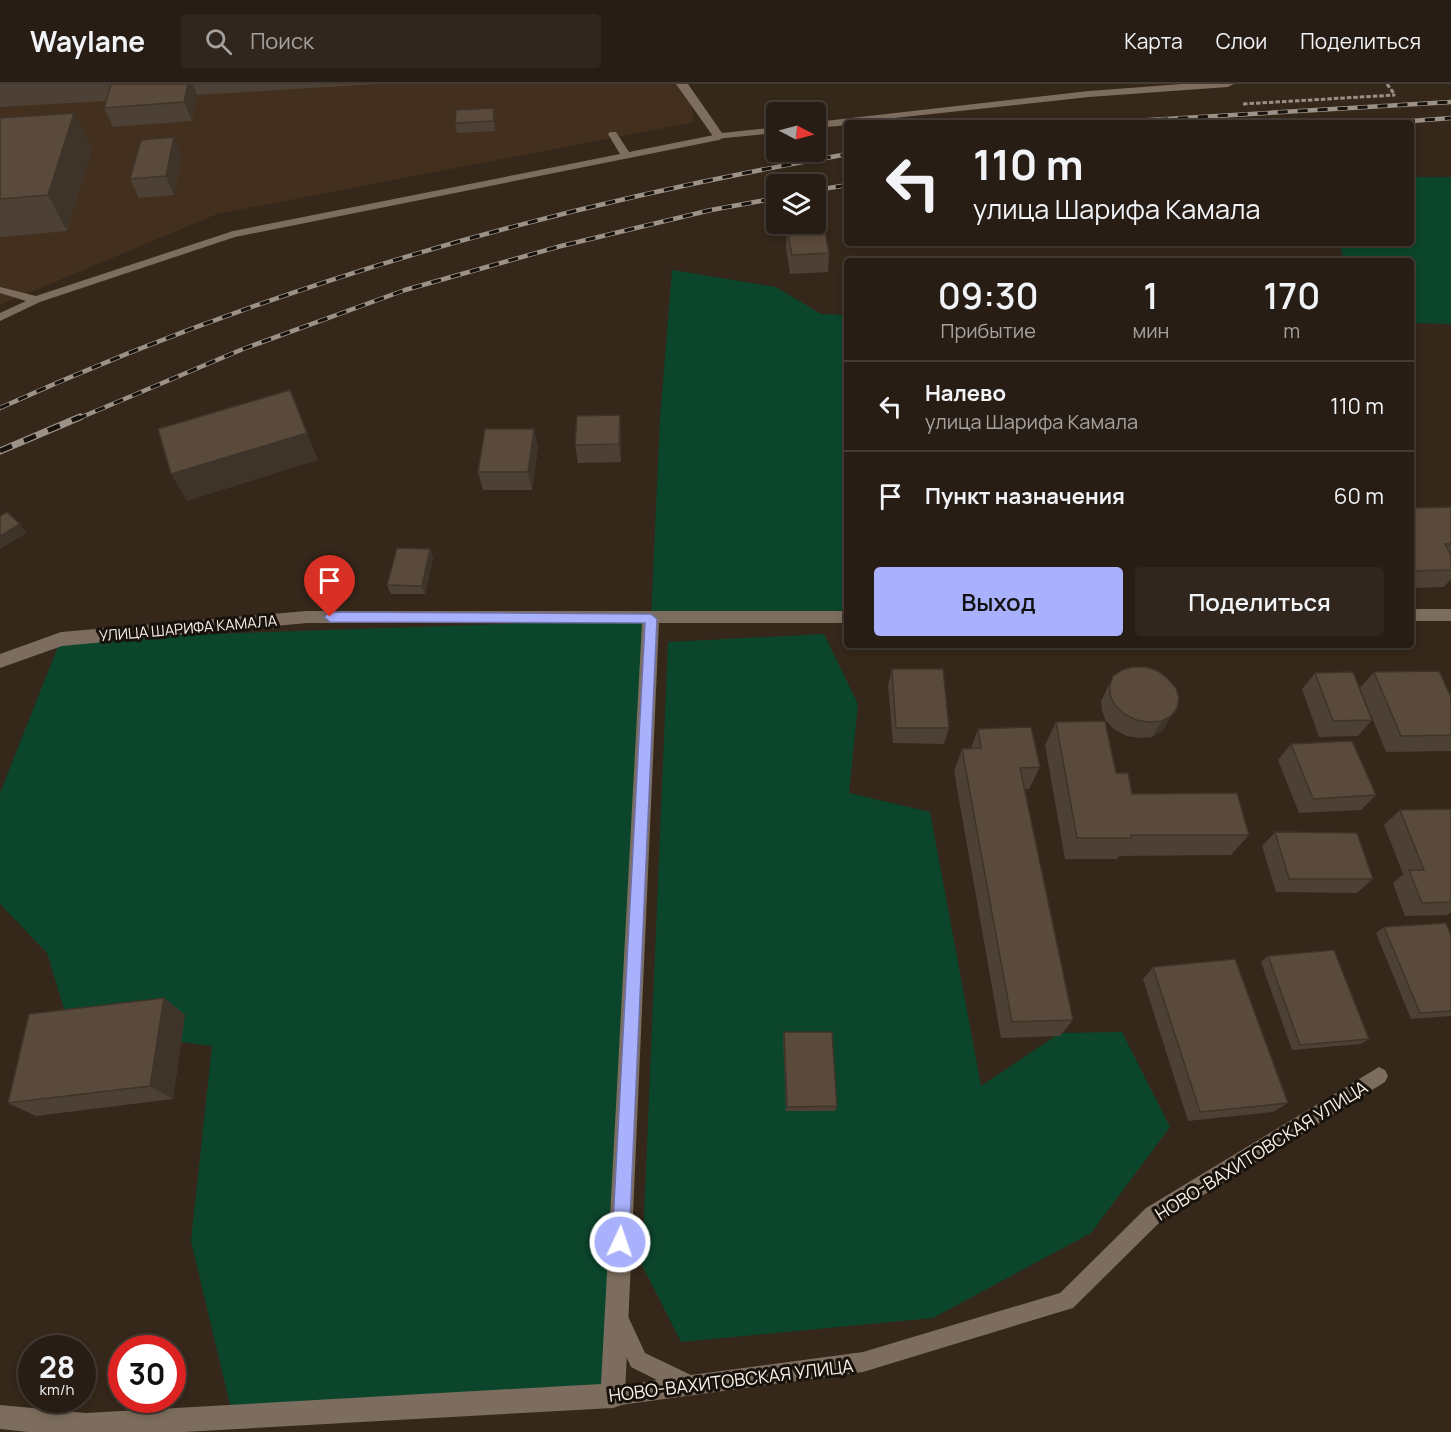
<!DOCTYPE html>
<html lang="ru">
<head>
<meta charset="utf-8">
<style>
	:root { --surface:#281d14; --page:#30261d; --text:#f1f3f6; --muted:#a5a2a0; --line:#443b34; --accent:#a9b0fc }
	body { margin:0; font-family:Manrope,sans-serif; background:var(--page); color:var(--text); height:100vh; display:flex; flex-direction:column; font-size:22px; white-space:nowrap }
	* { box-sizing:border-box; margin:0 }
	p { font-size:20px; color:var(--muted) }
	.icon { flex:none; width:33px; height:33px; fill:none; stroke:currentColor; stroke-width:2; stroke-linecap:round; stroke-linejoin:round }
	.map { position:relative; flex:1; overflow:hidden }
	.details { position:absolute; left:844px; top:174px; width:570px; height:390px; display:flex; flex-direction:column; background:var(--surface); border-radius:6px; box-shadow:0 3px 9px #0003,0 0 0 2px var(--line) }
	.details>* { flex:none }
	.guide { position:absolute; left:844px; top:36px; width:570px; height:126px; border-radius:6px; box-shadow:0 3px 9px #0003,0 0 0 2px var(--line); background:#281d14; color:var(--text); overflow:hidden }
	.needle { width:39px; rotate:96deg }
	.buttons { position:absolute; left:766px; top:18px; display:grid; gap:12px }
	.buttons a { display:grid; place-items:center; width:60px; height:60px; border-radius:6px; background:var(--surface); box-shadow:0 3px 9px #0003,0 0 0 2px var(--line); font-size:30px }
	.speed { position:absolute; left:18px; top:1251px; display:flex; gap:12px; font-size:30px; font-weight:700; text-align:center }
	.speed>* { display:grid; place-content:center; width:78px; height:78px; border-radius:50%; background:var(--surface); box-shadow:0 3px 9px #0003,0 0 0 2px var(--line); line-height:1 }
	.speed small { font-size:15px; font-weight:400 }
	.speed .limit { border:9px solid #d22; background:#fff; color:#111 }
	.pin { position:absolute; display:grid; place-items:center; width:51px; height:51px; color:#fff; margin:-62px -26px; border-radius:50% 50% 50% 0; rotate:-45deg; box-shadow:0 0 6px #0007 }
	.pin .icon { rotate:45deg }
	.me { position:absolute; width:66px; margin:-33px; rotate:3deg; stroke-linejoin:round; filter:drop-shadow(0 0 4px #0008) }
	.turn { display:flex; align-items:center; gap:21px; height:126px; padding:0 30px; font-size:27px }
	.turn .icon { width:78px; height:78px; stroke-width:2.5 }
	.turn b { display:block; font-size:42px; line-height:51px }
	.eta { display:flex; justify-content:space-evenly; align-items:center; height:102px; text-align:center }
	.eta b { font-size:36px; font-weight:600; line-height:42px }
	.action { display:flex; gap:12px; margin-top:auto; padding:12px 30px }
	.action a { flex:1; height:69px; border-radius:6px; background:var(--accent); color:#111; font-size:24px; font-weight:600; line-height:69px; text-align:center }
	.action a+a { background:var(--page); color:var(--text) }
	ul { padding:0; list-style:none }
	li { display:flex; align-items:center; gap:18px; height:90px; padding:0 30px; border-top:2px solid var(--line) }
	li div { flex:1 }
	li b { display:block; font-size:22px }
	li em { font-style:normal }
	header { display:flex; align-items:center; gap:36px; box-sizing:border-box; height:84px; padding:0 30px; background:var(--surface); border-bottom:2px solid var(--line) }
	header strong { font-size:28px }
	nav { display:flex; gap:33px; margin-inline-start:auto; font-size:21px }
	.search { width:420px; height:54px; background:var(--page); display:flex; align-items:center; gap:15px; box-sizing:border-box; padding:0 21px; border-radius:6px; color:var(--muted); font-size:22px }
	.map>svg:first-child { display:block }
</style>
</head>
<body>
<header>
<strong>Waylane</strong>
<div class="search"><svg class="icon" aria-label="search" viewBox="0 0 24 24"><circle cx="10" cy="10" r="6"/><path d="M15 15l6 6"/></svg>Поиск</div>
<nav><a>Карта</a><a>Слои</a><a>Поделиться</a></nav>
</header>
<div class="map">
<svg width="1451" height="1348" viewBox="0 0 1451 1348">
	<rect width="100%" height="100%" fill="#35271a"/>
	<path fill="#422f1d" d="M0 0H686L695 38 217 130 0 221Z"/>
	<path fill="#0b462c" d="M1412 93H1451V240L1412 239V177H1327L1344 175 1339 159H1412Z
		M672 186 776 203 821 230 847 231V533L652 535 613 1312 233 1333 191 1157 212 962 70 944 47 869 0 820V709L61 555 651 535 660 335Z
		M824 550 858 620 849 709 930 728 981 1002 1060 949 1122 948 1170 1043 1091 1149 933 1234 681 1258 642 1181 668 558Z"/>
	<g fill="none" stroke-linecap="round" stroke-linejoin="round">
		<path stroke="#9a8f84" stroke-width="3" stroke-dasharray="4.5 2" stroke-linecap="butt" d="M1387 0 1395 11
			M1243 20 1395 11"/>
		<path fill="#7d6d5e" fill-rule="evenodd" d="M610 48H616L629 68 719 50 724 53 719 56 235 153 40 218 0 237V229L26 217 0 209V203L36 212 233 147 620 70 608 50Z
			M1379 983 1385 986 1388 992 1385 998 1160 1138 1073 1224 863 1288 613 1322 606 1319 603 1312 606 1305 657 1296 631 1283 609 1235 612 1228 619 1225 626 1228 645 1269 691 1291 863 1268 1060 1209 1146 1124Z"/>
		<path fill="#7d6d5e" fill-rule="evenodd" d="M676 0H688L722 49 777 43V49L715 55Z
			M1182 0H1234L1228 3 1089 13 848 39V41L816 44V38L1089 7Z
			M1412 525H1451V537H1412Z
			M307 527H848V539H659L625 1312 622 1321 613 1324 184 1348H28L0 1345V1321L86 1329 601 1300 642 539H307L62 562 0 584V570L61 548Z"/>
		<g stroke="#9d9287" stroke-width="4.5">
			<path id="rail-far1" d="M1098 39 1451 18
				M1385 39 1451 34
				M816 106 848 101
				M0 324C269 202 557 120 848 70
				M77 335 243 265 405 206 561 162 711 126 777 114"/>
		</g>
		<g stroke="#9d9287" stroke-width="7">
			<path id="rail" d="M0 367 80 333"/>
		</g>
		<use href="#rail-far1" stroke="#18120c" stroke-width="3" stroke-dasharray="10" stroke-linecap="butt"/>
		<use href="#rail" stroke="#18120c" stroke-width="4.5" stroke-dasharray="13" stroke-linecap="butt"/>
	</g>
	<path fill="#4d4034" d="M0 0H379L197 11 192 37 113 43 104 24 106 17 0 23Z
		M493 24 495 33V47L457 49 455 39Z
		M0 34 92 65 67 147 0 153Z
		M182 72 174 111 139 114 130 95Z
		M787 145 829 169 828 188 790 190 786 164Z
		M621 350V378L578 379 575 361Z
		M538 363 532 406H483L478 388Z
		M1451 423V495L1444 503 1412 504V424Z
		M430 465 433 474 425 510H391L387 501Z
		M892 585 949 644 944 660 893 659 888 601Z
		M1374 588 1451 613V667L1386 668 1360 604Z
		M1315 589 1372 636 1358 652 1319 653 1302 605Z
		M1113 592 1167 640 1161 648 1152 653 1140 654 1127 652 1115 646 1106 637 1102 627 1101 617Z
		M1056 638 1116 689 1132 710 1249 751 1231 771 1119 772 1117 775H1065L1045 661Z
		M978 645 1040 683 1029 705H1025L1073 936 1060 952 1001 954 954 687 962 665 971 664Z
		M1291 660 1376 711 1361 726 1299 729 1278 676Z
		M1451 725V828L1447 831 1405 832 1393 799 1403 790 1384 741 1400 726Z
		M1275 748 1373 795 1357 809 1276 808 1262 762Z
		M1384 843 1451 851V932L1411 935 1376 849Z
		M1268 872 1369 955 1361 960 1292 966 1261 878Z
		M1153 883 1288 1019 1273 1028 1188 1037 1143 895Z
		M164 914 185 931 173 1015 36 1032 8 1019Z
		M784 948 837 1022 835 1027H786L783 954Z"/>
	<path fill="#3f342a" d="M188 0H193L197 11 192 37 184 18Z
		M493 24 495 33V47L494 37Z
		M74 29 92 65 67 147 48 111Z
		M174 53 182 72 174 111 166 92Z
		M290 306 318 376 187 417 171 390Z
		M620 331 621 350V378L619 360Z
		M534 345 538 363 532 406 528 388Z
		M20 440 27 449 0 465V452Z
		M430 465 433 474 425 510 422 502Z
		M1177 624 1161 648 1152 653 1162 637Z
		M164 914 185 931 173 1015 150 1002Z"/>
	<path fill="#5a4a3c" stroke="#3f342a" stroke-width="1.5" d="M111 0H188L184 18 104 24Z
		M493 24 494 37 455 39 456 26Z
		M74 29 48 111 0 115V34Z
		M174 53 166 92 130 95 141 56Z
		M824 143 829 169 792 171 787 145Z
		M290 306 307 349 171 390 158 345Z
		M620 331 619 360 575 361 577 332Z
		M485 345H534L528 388H478Z
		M1451 423V460H1445L1451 471V486L1412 487V424Z
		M7 428 20 440 0 452V432Z
		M397 464 430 465 422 502 387 501Z
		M1133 583H1146L1158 587 1168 595 1176 604 1179 614 1177 624 1171 632 1162 637 1149 638 1136 636 1124 630 1115 621 1110 611V601L1113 592 1122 586Z
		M892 585H943L949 644H896Z
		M1439 587 1451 613V651L1401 652 1374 588Z
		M1353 588 1372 636 1333 637 1315 589Z
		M1105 637 1116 689H1128L1132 710 1237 709 1249 751H1131V754H1077L1056 638Z
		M1031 643 1040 683 1020 684 1073 936 1012 938 962 665 981 664 978 645Z
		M1352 657 1376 711 1313 715 1291 660Z
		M1451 725V818L1422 819 1409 786H1424L1400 726Z
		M1275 748 1357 749 1373 795H1289Z
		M1446 839 1451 851V927L1420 929 1384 843Z
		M1334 866 1369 955 1300 961 1268 872Z
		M1235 875 1288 1019 1200 1028 1153 883Z
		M164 914 150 1002 8 1019 29 930Z
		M784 948H832L837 1022 787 1023Z"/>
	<path fill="#a9b0fc" stroke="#6e72a4" stroke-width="1.5" d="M330 528 651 530 657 535 629 1158 627 1164 620 1166 614 1164 612 1158 645 539 330 538 324 533Z"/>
	<g text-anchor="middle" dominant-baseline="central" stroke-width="6" stroke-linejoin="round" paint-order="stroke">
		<g font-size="15" fill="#f9f0e7" stroke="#18120c">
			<text transform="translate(188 544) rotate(-5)">УЛИЦА ШАРИФА КАМАЛА</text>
		</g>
		<g font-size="18" fill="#f9f0e7" stroke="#18120c">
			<text transform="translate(1261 1066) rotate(-32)">НОВО-ВАХИТОВСКАЯ УЛИЦА</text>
			<text transform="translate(731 1296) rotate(-7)">НОВО-ВАХИТОВСКАЯ УЛИЦА</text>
		</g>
	</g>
</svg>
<div class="buttons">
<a><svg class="needle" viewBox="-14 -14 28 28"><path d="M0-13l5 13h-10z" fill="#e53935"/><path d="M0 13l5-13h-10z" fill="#a5a2a0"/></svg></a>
<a><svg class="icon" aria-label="layers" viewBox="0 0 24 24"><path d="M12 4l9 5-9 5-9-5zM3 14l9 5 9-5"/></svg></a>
</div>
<div class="speed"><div>28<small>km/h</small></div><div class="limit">30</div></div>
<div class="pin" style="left:330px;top:533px;background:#d93025"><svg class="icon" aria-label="arrive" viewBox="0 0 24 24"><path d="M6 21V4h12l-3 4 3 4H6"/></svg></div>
<svg class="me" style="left:620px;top:1158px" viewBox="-20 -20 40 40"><circle r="17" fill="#a9b0fc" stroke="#fff" stroke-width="3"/><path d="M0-11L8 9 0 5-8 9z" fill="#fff"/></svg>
<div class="guide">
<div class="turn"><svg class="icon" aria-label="left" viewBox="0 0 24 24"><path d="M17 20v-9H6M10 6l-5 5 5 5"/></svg><div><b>110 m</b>улица Шарифа Камала</div></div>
</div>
<section class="details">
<div class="eta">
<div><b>09:30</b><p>Прибытие</p></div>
<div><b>1</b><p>мин</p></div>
<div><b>170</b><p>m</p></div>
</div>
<ul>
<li><svg class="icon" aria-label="left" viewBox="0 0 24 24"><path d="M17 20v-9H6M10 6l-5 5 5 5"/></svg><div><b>Налево</b><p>улица Шарифа Камала</p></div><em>110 m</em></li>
<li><svg class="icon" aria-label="arrive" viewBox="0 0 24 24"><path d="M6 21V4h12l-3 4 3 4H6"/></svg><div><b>Пункт назначения</b></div><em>60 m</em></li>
</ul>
<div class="action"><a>Выход</a><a>Поделиться</a></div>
</section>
</div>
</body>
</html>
